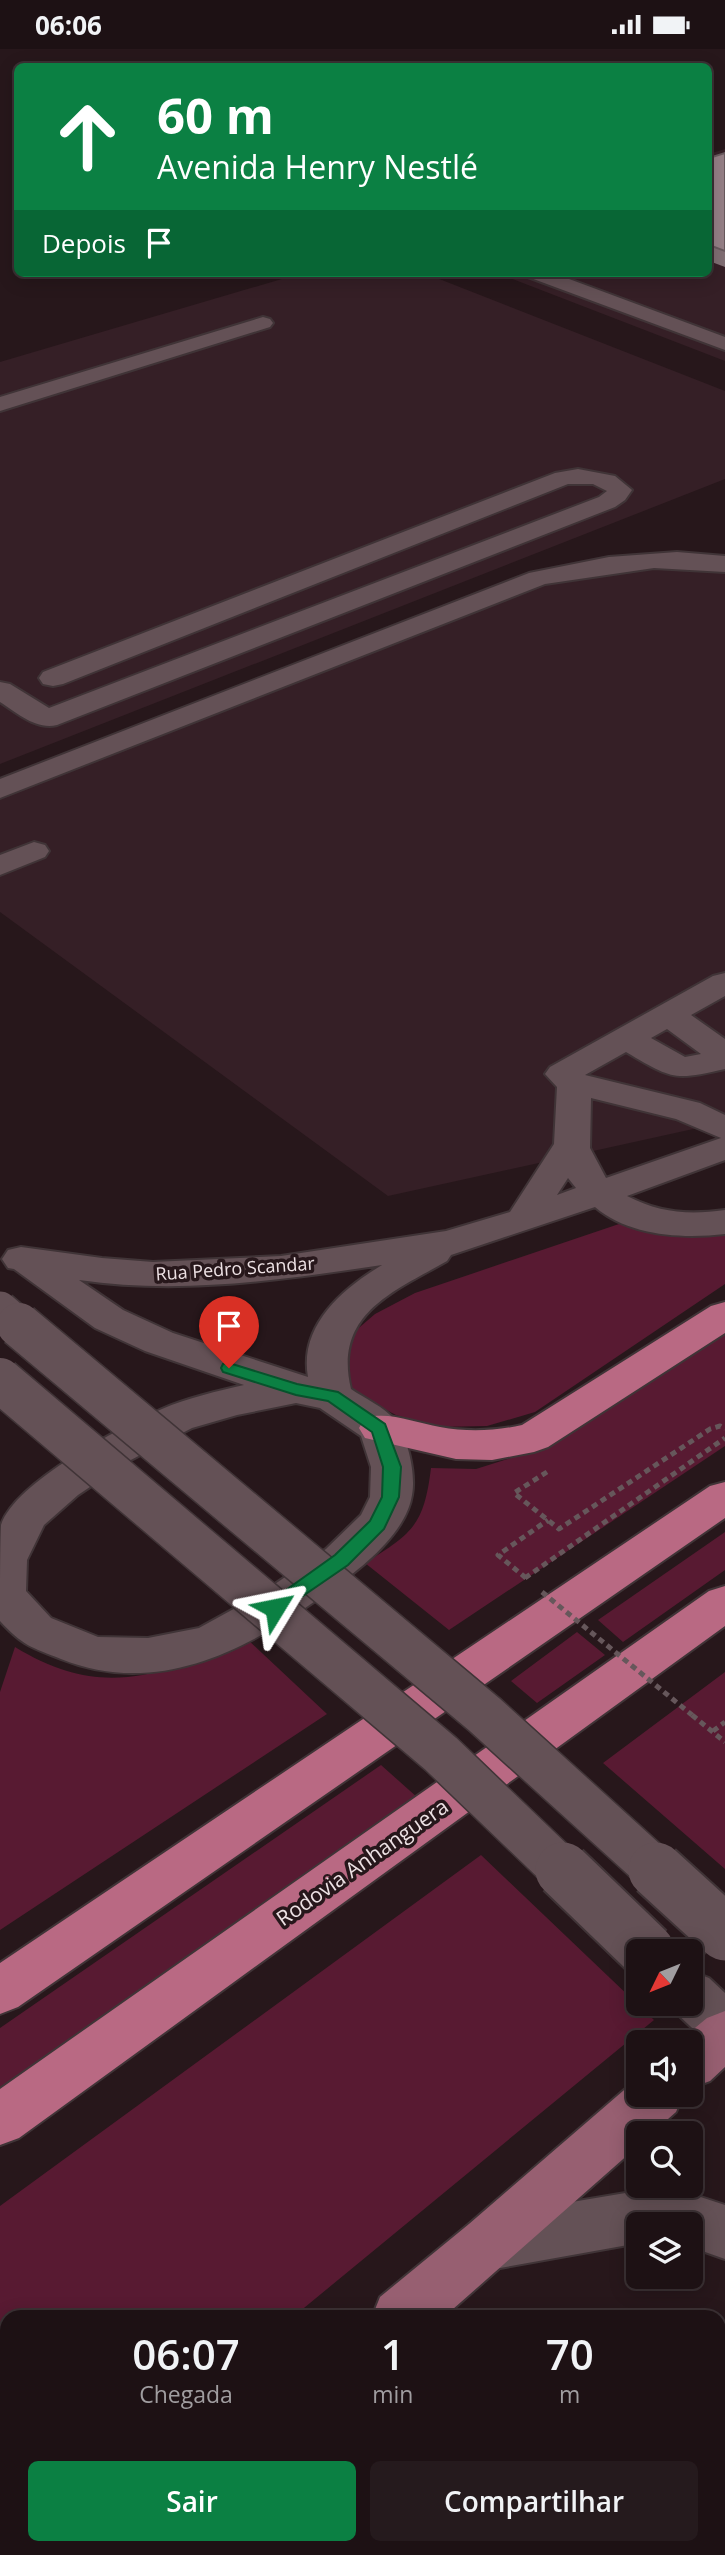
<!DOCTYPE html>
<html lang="pt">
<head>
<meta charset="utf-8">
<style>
	:root { --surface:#1d1114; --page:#251a1d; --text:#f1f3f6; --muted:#a09da0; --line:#3b3134; --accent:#0b8043 }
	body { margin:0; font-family:"Open Sans",sans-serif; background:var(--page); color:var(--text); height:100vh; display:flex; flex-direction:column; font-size:26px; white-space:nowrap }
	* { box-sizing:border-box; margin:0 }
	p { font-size:23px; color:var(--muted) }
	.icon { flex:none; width:38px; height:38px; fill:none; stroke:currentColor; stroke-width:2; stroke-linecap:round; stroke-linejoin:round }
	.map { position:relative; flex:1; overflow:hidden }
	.sheet { position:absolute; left:0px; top:2261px; width:726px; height:245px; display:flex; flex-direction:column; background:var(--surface); border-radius:21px 21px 0 0; box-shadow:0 4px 18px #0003,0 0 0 2px var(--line) }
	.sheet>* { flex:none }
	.hud { position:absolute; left:14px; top:14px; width:698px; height:214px; border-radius:10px; box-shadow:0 4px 18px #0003,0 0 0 2px var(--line); background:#0b8043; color:#fff; overflow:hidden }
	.needle { width:46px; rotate:227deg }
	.buttons { position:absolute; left:626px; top:1890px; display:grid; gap:14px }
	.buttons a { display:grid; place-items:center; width:77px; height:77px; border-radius:10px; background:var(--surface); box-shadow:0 4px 18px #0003,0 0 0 2px var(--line); font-size:35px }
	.pin { position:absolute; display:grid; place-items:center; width:60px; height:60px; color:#fff; margin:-72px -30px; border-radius:50% 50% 50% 0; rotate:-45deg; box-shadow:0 0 7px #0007 }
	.pin .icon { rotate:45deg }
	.me { position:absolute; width:77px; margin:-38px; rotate:55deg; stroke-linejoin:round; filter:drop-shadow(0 0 5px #0008) }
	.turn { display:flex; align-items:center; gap:24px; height:147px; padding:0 28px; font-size:32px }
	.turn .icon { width:91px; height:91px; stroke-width:2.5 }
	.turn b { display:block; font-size:49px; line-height:60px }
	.then { display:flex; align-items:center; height:66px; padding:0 28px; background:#0003; gap:14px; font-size:26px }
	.eta { display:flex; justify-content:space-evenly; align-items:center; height:119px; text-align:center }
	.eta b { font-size:42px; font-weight:600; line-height:49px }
	.cta { display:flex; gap:14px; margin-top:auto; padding:14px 28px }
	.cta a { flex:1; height:80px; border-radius:10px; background:var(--accent); color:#fff; font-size:28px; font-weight:600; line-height:80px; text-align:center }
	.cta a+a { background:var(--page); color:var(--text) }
	.status { display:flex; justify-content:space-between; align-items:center; height:49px; padding:0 35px; background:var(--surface); direction:ltr }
	.status svg { height:19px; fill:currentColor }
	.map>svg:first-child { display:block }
</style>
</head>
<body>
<div class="status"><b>06:06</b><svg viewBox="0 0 49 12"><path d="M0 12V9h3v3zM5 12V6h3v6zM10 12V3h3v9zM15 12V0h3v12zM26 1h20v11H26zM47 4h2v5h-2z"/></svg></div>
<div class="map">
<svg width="725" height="2506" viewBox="0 0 725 2506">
	<rect width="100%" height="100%" fill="#27171b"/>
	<path fill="#351f26" d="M725 100V312L497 224H709V105Z
		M302 224H424L725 342V430L0 715V313Z
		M692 504 725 514V1073L388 1147 0 863V740L538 529 632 510Z"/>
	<path fill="#581a32" d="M619 1175 683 1185 725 1178V1235L535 1363 487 1377 437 1378 396 1366 355 1345 342 1321 347 1289 375 1265 415 1244Z
		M725 1279V1397L449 1581 365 1514C413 1484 424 1476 431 1419L476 1420 511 1409Z
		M725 1483V1521L623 1593 598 1571Z
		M577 1583 605 1606 537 1654 511 1632Z
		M246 1589 327 1665 0 1881V1643L15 1598C101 1651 160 1627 246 1589Z
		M725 1623V1820L603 1714Z
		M381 1716 418 1749 0 2041V1979Z
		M481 1806 654 1971 293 2268H7V2499H12L0 2506V2157Z"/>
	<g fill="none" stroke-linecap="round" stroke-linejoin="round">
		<g stroke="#403437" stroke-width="4">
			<path id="minor" d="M525 224H553L725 288V301L528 228Z
				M263 268 270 270 273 274 270 278 0 362V348Z
				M578 420 615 427 632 441 625 451 615 458 57 676C36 681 17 664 0 653V633L10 635 49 659 599 448 607 442 593 435H568L63 635 53 637 43 635 39 629 43 623 555 424Z
				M677 503 725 507V523L654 519 545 535 0 749V730L529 524 609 508Z
				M34 793 45 796 49 802 45 808 0 826V806Z
				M725 924V947L691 966 725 990V1020C673 1032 672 1030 626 1003L585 1026 700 1054 725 1066V1111L627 1147C660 1164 689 1166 725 1161V1185C682 1190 629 1187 595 1158L451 1206 447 1212C393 1243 333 1265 351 1340 364 1349 384 1358 394 1370 408 1387 416 1426 412 1446 406 1485 360 1520 331 1541 252 1598 160 1650 61 1610 31 1598 23 1597 0 1572 0 1551 0 1492 1 1476 15 1433 121 1378 162 1360 187 1349 218 1342 244 1336L145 1302 95 1279 14 1220 8 1219 2 1210 8 1201 21 1198 102 1209 153 1213 281 1207 446 1182 510 1163 554 1095 557 1038 545 1025 550 1018 713 927ZM667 980 701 1005 685 1008 651 989ZM591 1049 676 1070 721 1089 606 1129 590 1099ZM568 1129 576 1139 557 1146ZM382 1216C342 1240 299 1277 308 1328L173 1284 123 1261 79 1231C180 1246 282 1231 382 1216ZM296 1354 320 1359 361 1387 371 1418 370 1448 361 1466 326 1500 259 1546 199 1579 148 1589 98 1588 51 1569 26 1542 27 1511 44 1476 78 1446 127 1413 192 1379 237 1366Z
				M691 1922 709 1929 725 1944V2000L707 1993 673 1961 670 1955H691Z
				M667 2137 725 2156V2210L691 2198V2175H639V2194L489 2221 469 2213 461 2194 469 2175 489 2167Z"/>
		</g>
		<g stroke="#403437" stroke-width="4">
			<path id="major" d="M725 1962V2018L710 2032 691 2039V1993H678L707 1969Z
				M638 2029 639 2046H683L676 2063 652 2084H639V2096L444 2268H372L380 2248 469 2175Z
				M85 2499H152L149 2506H82Z"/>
		</g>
		<g stroke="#403437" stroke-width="4">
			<path id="highway" d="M725 1253V1284L548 1398 534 1403 492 1411 456 1410 365 1389 359 1379 365 1369C389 1362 415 1374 440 1378 467 1383 495 1382 522 1376L711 1257Z
				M725 1433V1469L18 1958 0 1965V1914L710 1437Z
				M725 1537V1577L19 2089 0 2096V2040L709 1542Z"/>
		</g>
		<path stroke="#66575b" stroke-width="5" stroke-dasharray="6 4.5" stroke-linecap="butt" d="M547 1423 514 1444 559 1480 710 1380 720 1377 725 1380
			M525 1529 725 1389
			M526 1529 498 1506 548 1471
			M692 1666 725 1693
			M713 1682 725 1673"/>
		<use href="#minor" fill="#645156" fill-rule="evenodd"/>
		<use href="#major" fill="#975f71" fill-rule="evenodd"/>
		<use href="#highway" fill="#b96983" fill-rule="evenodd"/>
		<g stroke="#403437" stroke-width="38" stroke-linecap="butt">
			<path id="minor-bridge-far2" d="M0 1260 21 1278"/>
		</g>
		<g stroke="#403437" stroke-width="47" stroke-linecap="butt">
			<path id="minor-bridge-far1" d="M19 1276 485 1666 658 1823
				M0 1331 441 1705 564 1823"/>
		</g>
		<g stroke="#403437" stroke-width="59" stroke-linecap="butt">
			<path id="minor-bridge" d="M563 1821 647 1902
				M656 1821 725 1884"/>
		</g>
		<path stroke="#66575b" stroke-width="5" stroke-dasharray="6 4.5" stroke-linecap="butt" d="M542 1543 692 1666"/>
		<use href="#minor-bridge-far2" stroke="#645156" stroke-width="35"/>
		<use href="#minor-bridge-far1" stroke="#645156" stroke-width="44"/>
		<use href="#minor-bridge" stroke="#645156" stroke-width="55"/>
	</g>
	<path fill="#816f74" d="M725 104V218L709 212V109Z"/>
	<path fill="#968187" stroke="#695a5e" stroke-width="2" d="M725 104V202L709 196V109Z"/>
	<path fill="#0b8043" stroke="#07532c" stroke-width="2" d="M229 1314 297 1335 338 1343 385 1375 401 1418 399 1448 384 1480 348 1516 275 1566 268 1563 265 1559 268 1554 335 1506 370 1472 382 1448 383 1418 372 1383 328 1352 296 1346 223 1323 221 1319 223 1315Z"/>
	<g text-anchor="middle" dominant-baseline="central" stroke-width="7" stroke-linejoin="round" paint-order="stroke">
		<g font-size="18" fill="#ede1e4" stroke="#27171b">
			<text transform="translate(235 1219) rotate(-4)">Rua Pedro Scandar</text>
		</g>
		<g font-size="21" fill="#ede1e4" stroke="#27171b">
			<text transform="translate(362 1813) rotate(-35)">Rodovia Anhanguera</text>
		</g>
	</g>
</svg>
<div class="buttons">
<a><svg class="needle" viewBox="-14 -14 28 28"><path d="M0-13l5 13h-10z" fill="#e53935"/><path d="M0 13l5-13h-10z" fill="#a09da0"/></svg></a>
<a><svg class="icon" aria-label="sound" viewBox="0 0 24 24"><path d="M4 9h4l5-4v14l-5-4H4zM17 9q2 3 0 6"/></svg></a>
<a><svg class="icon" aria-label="search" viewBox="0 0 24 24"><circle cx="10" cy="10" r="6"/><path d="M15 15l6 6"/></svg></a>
<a><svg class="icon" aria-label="layers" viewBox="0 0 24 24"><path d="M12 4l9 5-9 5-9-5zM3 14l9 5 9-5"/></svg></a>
</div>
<div class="pin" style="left:229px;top:1319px;background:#d93025"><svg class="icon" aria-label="arrive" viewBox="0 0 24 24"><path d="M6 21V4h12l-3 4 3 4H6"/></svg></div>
<svg class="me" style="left:275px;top:1559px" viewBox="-20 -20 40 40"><path d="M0-17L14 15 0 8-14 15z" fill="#0b8043" stroke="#fff" stroke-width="4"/></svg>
<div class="hud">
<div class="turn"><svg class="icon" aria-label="ahead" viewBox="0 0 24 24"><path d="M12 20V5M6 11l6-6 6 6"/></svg><div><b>60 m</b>Avenida Henry Nestlé</div></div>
<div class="then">Depois<svg class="icon" aria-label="arrive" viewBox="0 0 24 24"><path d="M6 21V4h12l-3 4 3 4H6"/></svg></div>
</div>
<section class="sheet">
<div class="eta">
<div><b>06:07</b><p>Chegada</p></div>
<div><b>1</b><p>min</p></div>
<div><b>70</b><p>m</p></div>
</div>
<div class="cta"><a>Sair</a><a>Compartilhar</a></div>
</section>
</div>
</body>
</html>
